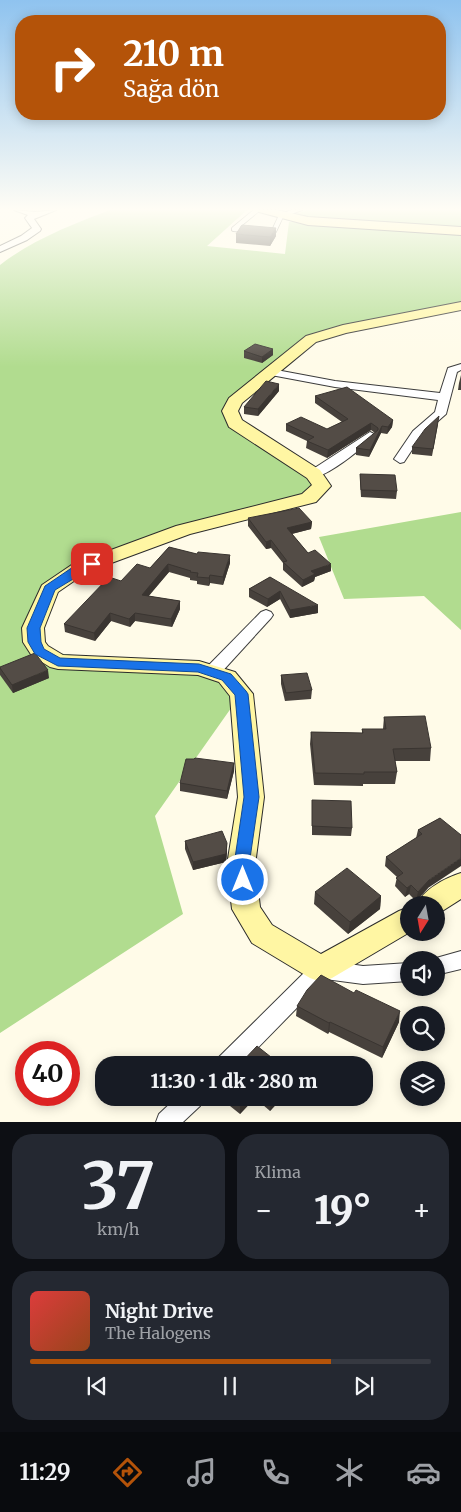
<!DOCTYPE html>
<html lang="tr">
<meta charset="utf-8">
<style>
:root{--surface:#171b24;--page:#242831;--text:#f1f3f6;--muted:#9ea1a6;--line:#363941;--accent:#b45309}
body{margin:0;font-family:Merriweather,serif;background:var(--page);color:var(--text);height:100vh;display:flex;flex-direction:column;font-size:19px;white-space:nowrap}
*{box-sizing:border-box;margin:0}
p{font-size:16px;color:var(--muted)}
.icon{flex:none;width:28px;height:28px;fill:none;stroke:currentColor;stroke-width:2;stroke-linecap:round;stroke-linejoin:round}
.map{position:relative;height:1122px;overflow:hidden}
.sheet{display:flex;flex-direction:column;gap:12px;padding:12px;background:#0d0f14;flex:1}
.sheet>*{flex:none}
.top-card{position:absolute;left:15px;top:15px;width:431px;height:105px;border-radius:20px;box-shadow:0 2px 12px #0003;background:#b45309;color:#fff;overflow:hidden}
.needle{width:32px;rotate:191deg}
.fabs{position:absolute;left:400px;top:896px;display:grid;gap:10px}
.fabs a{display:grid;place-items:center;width:45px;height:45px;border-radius:50%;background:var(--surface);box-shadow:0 2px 12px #0003;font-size:25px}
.speed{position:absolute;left:15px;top:1041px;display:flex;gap:10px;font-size:25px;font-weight:700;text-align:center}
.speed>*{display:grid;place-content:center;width:65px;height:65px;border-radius:50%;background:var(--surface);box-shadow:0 2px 12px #0003;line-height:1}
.speed .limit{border:8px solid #d22;background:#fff;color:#111}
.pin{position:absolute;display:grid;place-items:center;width:42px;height:42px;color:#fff;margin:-21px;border-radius:10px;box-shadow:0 2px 8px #0006}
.me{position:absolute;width:55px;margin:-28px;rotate:0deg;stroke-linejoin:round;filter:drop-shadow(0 0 4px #0008)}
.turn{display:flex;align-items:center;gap:18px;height:105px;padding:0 25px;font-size:22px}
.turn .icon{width:65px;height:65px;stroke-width:2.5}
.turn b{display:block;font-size:35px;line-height:42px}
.big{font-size:38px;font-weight:800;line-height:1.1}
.sheet .tile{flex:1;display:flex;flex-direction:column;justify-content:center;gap:8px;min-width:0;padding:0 18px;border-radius:20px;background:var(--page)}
.sheet .dial{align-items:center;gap:0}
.dial b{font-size:65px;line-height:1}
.song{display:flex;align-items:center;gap:15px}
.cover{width:60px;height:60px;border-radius:8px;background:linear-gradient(135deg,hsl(0 70% 55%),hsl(20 70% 35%))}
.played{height:5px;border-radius:2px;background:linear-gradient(90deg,var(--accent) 75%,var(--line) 75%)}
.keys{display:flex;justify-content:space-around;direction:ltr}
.heat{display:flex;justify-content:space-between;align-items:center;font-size:28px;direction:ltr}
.sheet .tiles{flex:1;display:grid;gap:12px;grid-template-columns:1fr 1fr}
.tile:last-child{grid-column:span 2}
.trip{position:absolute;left:95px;top:1056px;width:278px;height:50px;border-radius:20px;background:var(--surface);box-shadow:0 2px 12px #0003;font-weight:800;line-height:50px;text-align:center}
.tab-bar{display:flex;height:80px;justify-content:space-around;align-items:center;background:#090b0e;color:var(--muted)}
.tab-bar .icon{width:35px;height:35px}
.tab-bar .current{color:var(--accent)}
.tab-bar b{font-size:22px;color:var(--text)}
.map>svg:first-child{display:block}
.forest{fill:#b1dc8f}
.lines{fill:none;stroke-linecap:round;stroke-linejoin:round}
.lane-casing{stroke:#3d3d3d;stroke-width:6}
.street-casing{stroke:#3d3d3d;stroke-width:2}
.secondary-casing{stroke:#2c2c2c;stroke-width:2}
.lane{stroke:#fff;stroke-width:4.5}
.street{fill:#fff;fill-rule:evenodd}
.secondary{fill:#fff6a3;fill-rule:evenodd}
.wall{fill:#47413c}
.shaded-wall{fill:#3a3531}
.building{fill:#534c46;stroke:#3a3531}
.route{fill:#1a73e8;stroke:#114b97}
</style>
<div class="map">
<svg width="461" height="1122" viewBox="0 0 461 1122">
<rect width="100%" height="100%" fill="#fffbe8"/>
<!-- forest -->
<g class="forest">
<path d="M 110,210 L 247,210 L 207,246 L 285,254 L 289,222 L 330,223 L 287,217 L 307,210 L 461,210 L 461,308 L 311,339 L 235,401 L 235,423 L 314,474 L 314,493 L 104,559 L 49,589 L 40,651 L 212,672 L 241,694 L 155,816 L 183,914 L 0,1033 L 0,265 C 32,240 73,224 110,210 Z"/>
<path d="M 461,512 L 461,630 L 424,596 L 344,599 L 319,537 Z"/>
</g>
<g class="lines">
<!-- lane casing -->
<g class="lane-casing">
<g id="lane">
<path d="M 248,230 L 234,229 L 257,210"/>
<path d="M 269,231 L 274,231 L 281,216"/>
</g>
</g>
<!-- street casing -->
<g class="street-casing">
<g id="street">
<path d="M 14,210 L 35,212 L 56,210 L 34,219 L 41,229 L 40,231 L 27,240 L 0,252 L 0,246 L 21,236 L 32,228 L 25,218 L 28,215 Z"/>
<path d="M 291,210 L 302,210 L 281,218 L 277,216 Z"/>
<path d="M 461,364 L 461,370 L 457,372 L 446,414 L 421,436 L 404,462 L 400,463 L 394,459 L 413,431 L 435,412 L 438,400 L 335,387 L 271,375 L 266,372 L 271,369 L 335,381 L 440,393 L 448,368 Z"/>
<path d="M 370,432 L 374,434 L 376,436 L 374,438 C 361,448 325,480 310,477 L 308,474 L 310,471 Z"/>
<path d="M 266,610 L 271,612 L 273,615 L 271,618 L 218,676 L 212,677 L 206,676 L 204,672 L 206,668 L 261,612 Z"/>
<path d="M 461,951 L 461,969 L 436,975 L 436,960 L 429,960 Z"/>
<path d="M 321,960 L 363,966 L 409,963 L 409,981 L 363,984 L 325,979 L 241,1065 L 215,1065 L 218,1058 L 314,963 Z"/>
<path d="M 176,1098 L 203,1098 L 200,1106 L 183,1122 L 156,1122 L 159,1114 Z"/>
</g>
</g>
<!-- secondary casing -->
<g class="secondary-casing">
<g id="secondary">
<path d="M 257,210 L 277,210 L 308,217 L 461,227 L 461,235 L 308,225 L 259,212 Z"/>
<path d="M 461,302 L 461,310 L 346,333 L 316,342 L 242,403 L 238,411 L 242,420 L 320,470 L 331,486 L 316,502 L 190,534 L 87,572 L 58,592 L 44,628 L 45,642 L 48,646 L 63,655 L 199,661 L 235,672 L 253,694 L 264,797 L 255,865 L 260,907 L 272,925 L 321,954 L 399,911 L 409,907 L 409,932 L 410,932 L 332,978 L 321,982 L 310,978 L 252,943 L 232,909 L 227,865 L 238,797 L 230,696 L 219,682 L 198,675 L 58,669 L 50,667 L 32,656 L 23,642 L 22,628 L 42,585 L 73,564 L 176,526 L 302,494 L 312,485 L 307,478 L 229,427 L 222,411 L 229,398 L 306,336 L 343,325 Z"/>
<path d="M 461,873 L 461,899 L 436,915 L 436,905 L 416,905 C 423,890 445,878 461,873 Z"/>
</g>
</g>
<!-- lane -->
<use href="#lane" class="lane"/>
<!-- street -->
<use href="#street" class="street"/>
<!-- secondary -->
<use href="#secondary" class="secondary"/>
</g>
<!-- wall -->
<g class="wall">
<path d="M 236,234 L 276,236 L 270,246 L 236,243 Z"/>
<path d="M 273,349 L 273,355 L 262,363 L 244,358 L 244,351 Z"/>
<path d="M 461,375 L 461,390 L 458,390 L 459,383 Z"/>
<path d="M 279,391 L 258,416 L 244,414 L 244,407 Z"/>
<path d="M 315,396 L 393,420 L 392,427 L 387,434 L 381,433 L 369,457 L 356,455 L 356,448 L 375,433 L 371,430 L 327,458 L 306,448 L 307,441 L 286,431 L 286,424 L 327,429 L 342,422 L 315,403 Z"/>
<path d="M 438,424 L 432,456 L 412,454 L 412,447 Z"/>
<path d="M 360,474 L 397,491 L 396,499 L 361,497 L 360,481 Z"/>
<path d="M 248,518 L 312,522 L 311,529 L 292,534 L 308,553 L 331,571 L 315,577 L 314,581 L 302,587 L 283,570 L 283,563 L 271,548 L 266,549 L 248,526 Z"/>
<path d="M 169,547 L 230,563 L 223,585 L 210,583 L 209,586 L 197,584 L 197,581 L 190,580 L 190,578 L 169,572 L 148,596 L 180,601 L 180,609 L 172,627 L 135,621 L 130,627 L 111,621 L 95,641 L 65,632 L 64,624 L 121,581 L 150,568 Z"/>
<path d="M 270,577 L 318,613 L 290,618 L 280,599 L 267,607 L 249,597 L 249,589 Z"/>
<path d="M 0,667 L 49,678 L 13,693 L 0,675 Z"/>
<path d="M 281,675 L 312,690 L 311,699 L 285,701 L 281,684 Z"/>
<path d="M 384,717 L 431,748 L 430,761 L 395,761 L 397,772 L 395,784 L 363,784 L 363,786 L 314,785 L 310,744 L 311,732 L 362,733 L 362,729 L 383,729 Z"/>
<path d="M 234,763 L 234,771 L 227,799 L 180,791 L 180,783 Z"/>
<path d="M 312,800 L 352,828 L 351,836 L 312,835 Z"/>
<path d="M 440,818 L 428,888 L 416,901 L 409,894 L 405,897 L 395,886 L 397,877 L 385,866 L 386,857 L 416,838 L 418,830 Z"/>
<path d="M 185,841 L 227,852 L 226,862 L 193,870 L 185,849 Z"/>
<path d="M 315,892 L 381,896 L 380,909 L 348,934 L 314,904 Z"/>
<path d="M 297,1006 L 399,1022 L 382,1058 L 329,1032 L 328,1034 L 296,1016 Z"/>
<path d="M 220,1098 L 255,1098 L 240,1114 Z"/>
<path d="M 255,1098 L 282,1098 L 270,1111 Z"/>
</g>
<!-- shaded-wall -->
<g class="shaded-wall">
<path d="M 276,228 L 276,236 L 270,246 L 270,237 Z"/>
<path d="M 273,349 L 273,355 L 262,363 L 262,357 Z"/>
<path d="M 279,384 L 279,391 L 258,416 L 258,409 Z"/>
<path d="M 393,420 L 392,427 L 387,434 L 388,427 Z"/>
<path d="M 371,423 L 371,430 L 327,458 L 328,450 Z"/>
<path d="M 382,426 L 381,433 L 369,457 L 370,450 Z"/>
<path d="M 312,522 L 311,529 L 287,535 L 287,528 Z"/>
<path d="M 271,540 L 271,548 L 266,549 L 266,542 Z"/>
<path d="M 230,555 L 230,563 L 223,585 L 223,577 Z"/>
<path d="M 168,564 L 169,572 L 143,603 L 142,595 Z"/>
<path d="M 331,564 L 331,571 L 315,577 L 314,581 L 302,587 L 303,580 L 311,571 Z"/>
<path d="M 210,575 L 210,583 L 209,586 L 209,578 Z"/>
<path d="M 280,591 L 280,599 L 267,607 L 268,599 Z"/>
<path d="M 180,601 L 180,609 L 172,627 L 171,619 Z"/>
<path d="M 318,605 L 318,613 L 290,618 L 290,610 Z"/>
<path d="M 110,613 L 111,621 L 95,641 L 94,633 Z"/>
<path d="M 135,613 L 135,621 L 130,627 L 129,619 Z"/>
<path d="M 48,670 L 49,678 L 13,693 L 12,685 Z"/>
<path d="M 234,763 L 234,771 L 227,799 L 227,791 Z"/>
<path d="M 227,843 L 227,852 L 226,862 L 193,870 L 193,862 Z"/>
<path d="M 461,858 L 461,866 L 428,888 L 416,901 L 418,892 L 429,880 Z"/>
<path d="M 411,885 L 409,894 L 405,897 L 407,888 Z"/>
<path d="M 381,896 L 380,909 L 348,934 L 350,922 Z"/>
<path d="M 400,1011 L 399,1022 L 382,1058 L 383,1047 Z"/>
<path d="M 330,1022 L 329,1032 L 328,1034 L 329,1023 Z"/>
<path d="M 248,1098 L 255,1098 L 240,1114 L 240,1106 Z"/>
<path d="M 275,1098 L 282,1098 L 270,1111 L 271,1102 Z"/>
</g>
<!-- building -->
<g class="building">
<path d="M 242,225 L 276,228 L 270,237 L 236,234 Z"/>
<path d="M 255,344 L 273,349 L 262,357 L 244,351 Z"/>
<path d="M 266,381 L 279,384 L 258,409 L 244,407 Z"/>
<path d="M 347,387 L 393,420 L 388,427 L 382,426 L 370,450 L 356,448 L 378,430 L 378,428 L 371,423 L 328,450 L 307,441 L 314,437 L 286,424 L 301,417 L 327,429 L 348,419 L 315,396 Z"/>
<path d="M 439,416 L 433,449 L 412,447 L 425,429 Z"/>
<path d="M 360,474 L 395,475 L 397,491 L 361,490 Z"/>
<path d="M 299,508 L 312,522 L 287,528 L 308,553 L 315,550 L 331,564 L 311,571 L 315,574 L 303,580 L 283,562 L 287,561 L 271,540 L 266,542 L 248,518 Z"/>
<path d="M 169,547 L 197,554 L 198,552 L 230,555 L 223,577 L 210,575 L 209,578 L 197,577 L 198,573 L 190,572 L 191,571 L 168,564 L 142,595 L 180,601 L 171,619 L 135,613 L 129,619 L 110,613 L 94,633 L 64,624 L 109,577 L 121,581 L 137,564 L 150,568 Z"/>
<path d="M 270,577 L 318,605 L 290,610 L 280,591 L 268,599 L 249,589 Z"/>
<path d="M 35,653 L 48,670 L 12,685 L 0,668 L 0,667 Z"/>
<path d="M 307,673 L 312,690 L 286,693 L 281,675 Z"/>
<path d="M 425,716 L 431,748 L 393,749 L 397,772 L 364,772 L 364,774 L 315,773 L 311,732 L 363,733 L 362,729 L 386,729 L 384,717 Z"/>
<path d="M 195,758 L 234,763 L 227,791 L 180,783 L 186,759 L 194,759 Z"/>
<path d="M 312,800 L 351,801 L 352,828 L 312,826 Z"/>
<path d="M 440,818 L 461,835 L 461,858 L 429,880 L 418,892 L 411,885 L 407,888 L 396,878 L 403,873 L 386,857 L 422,834 L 418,830 Z"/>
<path d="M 222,831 L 227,843 L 226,854 L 193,862 L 185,841 Z"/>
<path d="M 347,868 L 381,896 L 350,922 L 315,892 Z"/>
<path d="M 321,975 L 354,993 L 356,990 L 400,1011 L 383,1047 L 330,1022 L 329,1023 L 297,1006 L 307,990 Z"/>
<path d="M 257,1046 L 281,1065 L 239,1065 Z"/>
<path d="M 230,1098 L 248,1098 L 240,1106 Z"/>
<path d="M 265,1098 L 275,1098 L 271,1102 Z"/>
</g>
<!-- sky -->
<linearGradient id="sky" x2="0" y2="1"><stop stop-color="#8fc3ef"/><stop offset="0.57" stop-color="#fffdf5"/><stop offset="1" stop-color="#fffdf5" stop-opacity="0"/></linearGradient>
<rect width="461" height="367" fill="url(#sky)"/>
<!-- route -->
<path class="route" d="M 92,560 L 96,561 L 98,564 L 55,590 L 40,628 L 41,642 L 44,649 L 60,658 L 199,664 L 231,674 L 246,691 L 248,694 L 259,797 L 249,865 L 251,880 L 248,884 L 243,886 L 237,884 L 234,865 L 244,797 L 235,695 L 222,680 L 198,672 L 58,666 L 35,654 L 28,642 L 27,628 L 45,586 L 76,565 Z"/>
</svg>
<div class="fabs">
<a><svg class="needle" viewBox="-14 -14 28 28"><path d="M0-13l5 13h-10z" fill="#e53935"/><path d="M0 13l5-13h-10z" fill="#9ea1a6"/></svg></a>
<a><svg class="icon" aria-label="sound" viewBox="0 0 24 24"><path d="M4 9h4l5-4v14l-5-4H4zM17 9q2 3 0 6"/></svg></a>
<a><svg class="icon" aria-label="search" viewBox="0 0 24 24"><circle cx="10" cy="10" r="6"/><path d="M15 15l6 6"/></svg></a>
<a><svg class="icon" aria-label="layers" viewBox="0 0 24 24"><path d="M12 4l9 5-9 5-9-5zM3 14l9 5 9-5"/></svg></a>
</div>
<div class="speed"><div class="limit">40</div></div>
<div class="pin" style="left:92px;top:564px;background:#d93025"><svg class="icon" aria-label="arrive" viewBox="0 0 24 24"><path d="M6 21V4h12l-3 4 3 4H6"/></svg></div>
<svg class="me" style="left:243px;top:880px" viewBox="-20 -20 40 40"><circle r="17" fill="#1a73e8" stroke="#fff" stroke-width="3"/><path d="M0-11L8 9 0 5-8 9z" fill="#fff"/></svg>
<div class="trip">11:30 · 1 dk · 280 m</div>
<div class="top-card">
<div class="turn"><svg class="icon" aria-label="right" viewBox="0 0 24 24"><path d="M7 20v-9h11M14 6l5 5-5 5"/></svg><div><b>210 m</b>Sağa dön</div></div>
</div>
</div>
<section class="sheet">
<div class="tiles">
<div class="tile dial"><b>37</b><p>km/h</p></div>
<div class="tile"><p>Klima</p>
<div class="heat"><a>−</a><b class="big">19°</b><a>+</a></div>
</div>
<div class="tile">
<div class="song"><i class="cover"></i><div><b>Night Drive</b><p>The Halogens</p></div></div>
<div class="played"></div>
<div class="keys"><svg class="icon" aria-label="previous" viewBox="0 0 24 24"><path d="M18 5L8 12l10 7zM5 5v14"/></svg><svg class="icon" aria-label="pause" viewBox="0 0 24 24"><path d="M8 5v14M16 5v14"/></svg><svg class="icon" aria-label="next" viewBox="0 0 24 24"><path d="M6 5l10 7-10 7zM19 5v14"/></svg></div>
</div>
</div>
</section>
<nav class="tab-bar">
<b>11:29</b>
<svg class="icon current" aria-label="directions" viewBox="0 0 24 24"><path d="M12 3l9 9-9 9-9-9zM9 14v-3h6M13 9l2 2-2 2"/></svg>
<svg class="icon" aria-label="music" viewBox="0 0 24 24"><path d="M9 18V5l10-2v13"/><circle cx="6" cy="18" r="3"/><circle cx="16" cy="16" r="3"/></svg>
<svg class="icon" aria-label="phone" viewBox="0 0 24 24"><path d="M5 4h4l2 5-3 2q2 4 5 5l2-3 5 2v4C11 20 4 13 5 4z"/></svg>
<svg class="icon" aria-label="climate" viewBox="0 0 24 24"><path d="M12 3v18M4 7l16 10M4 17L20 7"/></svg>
<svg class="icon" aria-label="car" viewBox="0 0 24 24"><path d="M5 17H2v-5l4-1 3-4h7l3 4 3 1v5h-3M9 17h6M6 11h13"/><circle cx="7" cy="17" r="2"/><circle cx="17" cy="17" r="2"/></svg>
</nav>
